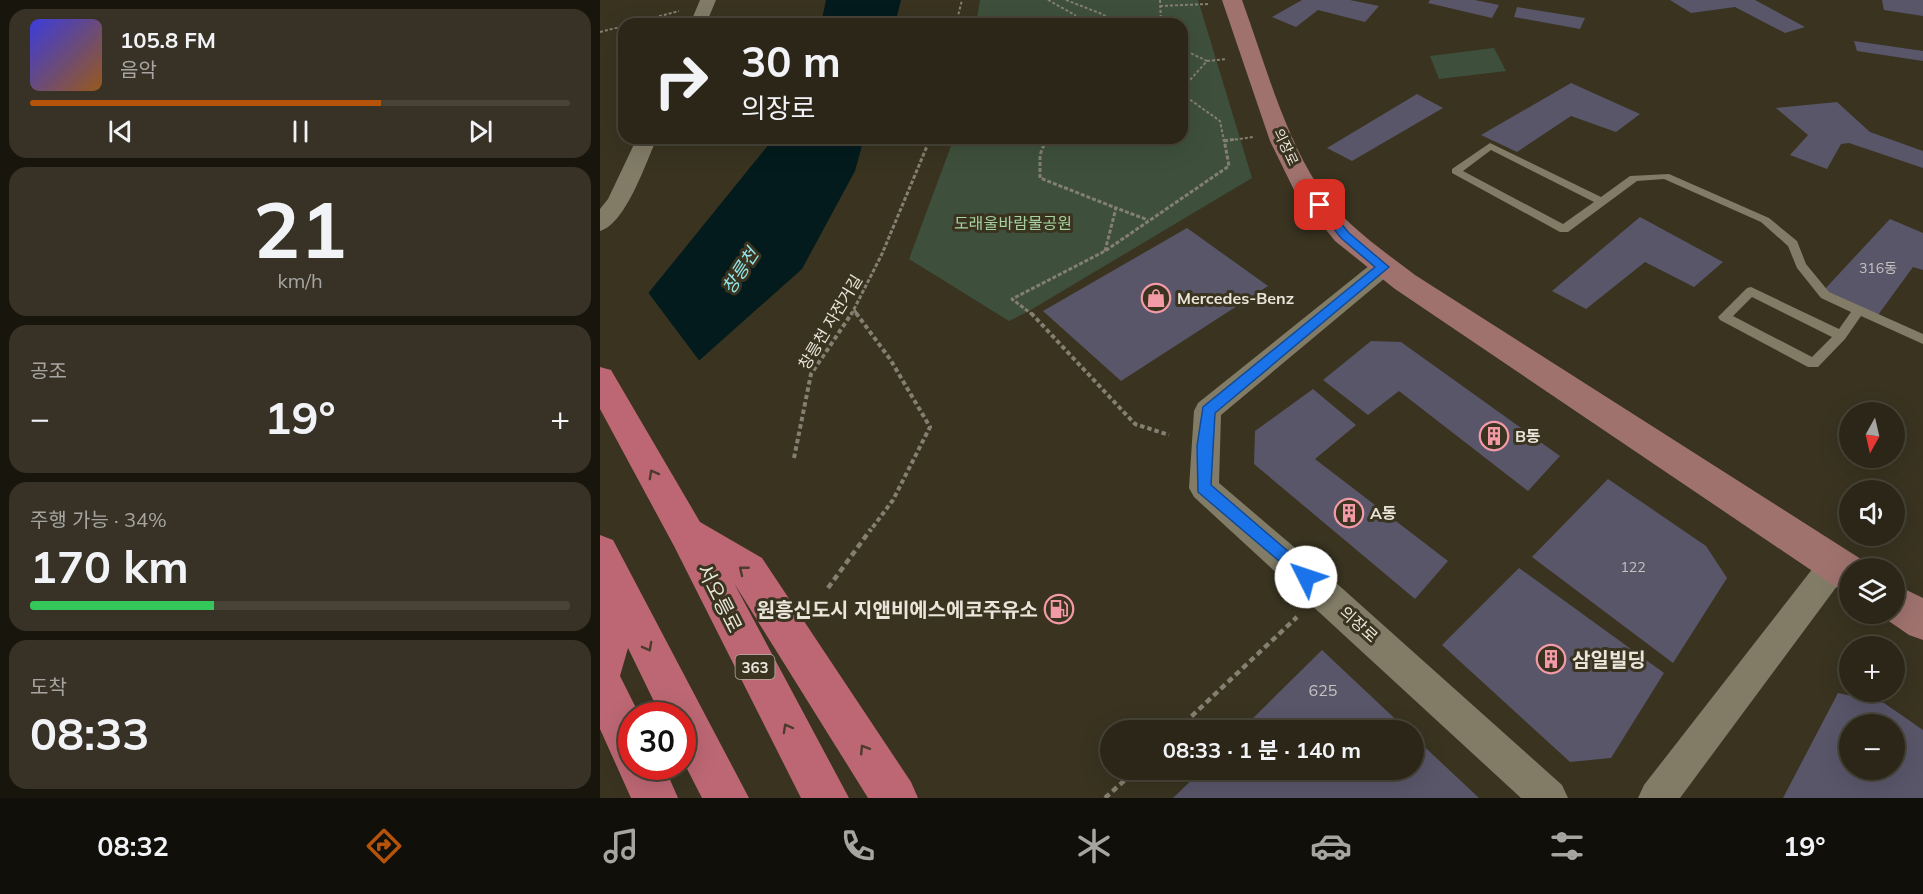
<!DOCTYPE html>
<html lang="ko">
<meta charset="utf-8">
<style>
:root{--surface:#2b2618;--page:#373225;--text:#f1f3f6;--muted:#a6a5a2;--line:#474337;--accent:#b45309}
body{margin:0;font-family:Mulish,"Noto Sans KR",sans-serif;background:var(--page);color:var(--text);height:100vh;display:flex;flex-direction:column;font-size:22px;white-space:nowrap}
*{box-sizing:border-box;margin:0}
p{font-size:20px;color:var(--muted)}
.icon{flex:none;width:33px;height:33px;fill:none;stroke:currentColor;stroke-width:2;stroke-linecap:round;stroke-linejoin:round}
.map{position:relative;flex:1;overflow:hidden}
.sheet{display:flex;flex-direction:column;gap:9px;padding:9px;background:#18150d;width:600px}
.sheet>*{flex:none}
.banner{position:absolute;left:18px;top:18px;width:570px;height:126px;border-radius:18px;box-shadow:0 6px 24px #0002,0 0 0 2px var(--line);background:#2b2618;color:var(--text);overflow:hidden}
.needle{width:39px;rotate:188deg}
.fabs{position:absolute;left:1239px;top:402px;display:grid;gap:12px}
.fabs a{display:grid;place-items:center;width:66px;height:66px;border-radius:50%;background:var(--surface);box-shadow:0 6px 24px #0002,0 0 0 2px var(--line);font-size:30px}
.speed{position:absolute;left:18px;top:702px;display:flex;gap:12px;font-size:30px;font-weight:700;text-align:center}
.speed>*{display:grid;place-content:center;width:78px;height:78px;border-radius:50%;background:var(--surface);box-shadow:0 6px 24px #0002,0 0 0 2px var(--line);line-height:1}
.speed .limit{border:9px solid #d22;background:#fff;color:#111}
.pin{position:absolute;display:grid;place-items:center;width:51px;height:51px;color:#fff;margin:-26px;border-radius:12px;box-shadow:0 3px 9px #0006}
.me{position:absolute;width:66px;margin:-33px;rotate:311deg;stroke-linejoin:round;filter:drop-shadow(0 0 4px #0008)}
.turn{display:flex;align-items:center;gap:21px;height:126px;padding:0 24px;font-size:27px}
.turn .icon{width:78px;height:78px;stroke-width:2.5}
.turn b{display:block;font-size:42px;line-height:51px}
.big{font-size:45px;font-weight:700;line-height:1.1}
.sheet .widget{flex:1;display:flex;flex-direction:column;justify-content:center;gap:9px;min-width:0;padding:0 21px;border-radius:18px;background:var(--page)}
.sheet .dial{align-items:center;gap:0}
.dial b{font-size:78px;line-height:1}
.song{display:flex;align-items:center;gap:18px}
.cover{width:72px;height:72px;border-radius:9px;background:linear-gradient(135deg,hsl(240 70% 55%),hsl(30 70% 35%))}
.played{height:6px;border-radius:3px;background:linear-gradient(90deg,var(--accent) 65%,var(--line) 65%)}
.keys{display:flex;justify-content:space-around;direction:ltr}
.heat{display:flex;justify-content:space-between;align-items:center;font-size:33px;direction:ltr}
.charge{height:9px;border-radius:4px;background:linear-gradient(90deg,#34c759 34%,var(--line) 0)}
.trip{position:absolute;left:500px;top:720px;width:324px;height:60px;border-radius:30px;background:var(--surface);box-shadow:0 6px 24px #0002,0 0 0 2px var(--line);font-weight:700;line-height:60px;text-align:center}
.dock{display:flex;height:96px;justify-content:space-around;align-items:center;background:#110f0a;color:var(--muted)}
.dock .icon{width:42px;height:42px}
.dock .on{color:var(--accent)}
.dock b{font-size:27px;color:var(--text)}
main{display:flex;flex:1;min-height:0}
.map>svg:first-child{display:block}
.green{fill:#3e503c}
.water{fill:#031b1d}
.pier{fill:#393320}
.building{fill:#59566a;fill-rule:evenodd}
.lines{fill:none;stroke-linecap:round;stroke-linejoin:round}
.path-far3{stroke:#847f70;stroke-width:2;stroke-dasharray:3 2;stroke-linecap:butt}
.path-far2{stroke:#847f70;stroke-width:3;stroke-dasharray:4 2;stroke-linecap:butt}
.path-far1{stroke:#847f70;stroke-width:4;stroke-dasharray:4.5 3;stroke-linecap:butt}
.path{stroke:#847f70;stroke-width:4.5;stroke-dasharray:6 4;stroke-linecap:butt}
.lane{fill:#827c67;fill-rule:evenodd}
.street{fill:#827c67;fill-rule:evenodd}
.secondary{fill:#9f726e;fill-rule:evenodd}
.primary{fill:#bd6774;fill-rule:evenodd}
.oneway{stroke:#4d3b2d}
.route{fill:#1a73e8;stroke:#114b97;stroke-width:1.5}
.labels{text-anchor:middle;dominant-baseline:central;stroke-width:6;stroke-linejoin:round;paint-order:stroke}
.far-street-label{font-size:14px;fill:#e9e5da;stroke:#393320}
.number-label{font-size:14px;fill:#c5c1be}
.shield{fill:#393320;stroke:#b4b0a2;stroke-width:1.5}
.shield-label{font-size:15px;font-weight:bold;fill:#e9e5da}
.park-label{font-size:16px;fill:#a5d2a0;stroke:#393320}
.poi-label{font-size:16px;font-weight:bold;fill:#e9e5da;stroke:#393320;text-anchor:start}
.street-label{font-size:16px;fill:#e9e5da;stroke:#393320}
.near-number-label{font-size:16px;fill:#c5c1be}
.water-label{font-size:18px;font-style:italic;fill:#92e7ec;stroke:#393320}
.near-street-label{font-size:20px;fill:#e9e5da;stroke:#393320}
.near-poi-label{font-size:20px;font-weight:bold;fill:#e9e5da;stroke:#393320;text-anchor:end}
</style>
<main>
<section class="sheet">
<div class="widget">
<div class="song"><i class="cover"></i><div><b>105.8 FM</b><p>음악</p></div></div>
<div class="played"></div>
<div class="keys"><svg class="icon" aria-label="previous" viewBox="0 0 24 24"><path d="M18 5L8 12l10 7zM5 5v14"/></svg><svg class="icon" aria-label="pause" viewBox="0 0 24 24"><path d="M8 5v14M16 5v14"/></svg><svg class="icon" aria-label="next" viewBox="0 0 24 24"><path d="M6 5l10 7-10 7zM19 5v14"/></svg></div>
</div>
<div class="widget dial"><b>21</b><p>km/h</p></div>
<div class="widget"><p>공조</p>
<div class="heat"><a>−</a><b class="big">19°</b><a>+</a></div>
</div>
<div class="widget"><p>주행 가능 · 34%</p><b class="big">170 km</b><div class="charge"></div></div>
<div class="widget"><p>도착</p><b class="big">08:33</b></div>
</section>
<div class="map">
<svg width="1323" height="798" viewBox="0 0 1323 798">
<rect width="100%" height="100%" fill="#393320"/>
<!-- green -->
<g class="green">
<path d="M 380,0 L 598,0 L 652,178 L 429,311 L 409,321 L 309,259 L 354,138 L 582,138 L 582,24 L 376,24 Z"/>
<path d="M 894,48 L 906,71 L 839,79 L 830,56 Z"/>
</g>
<!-- water -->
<g class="water">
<path d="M 226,0 L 301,0 L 295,24 L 221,24 Z"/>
<path d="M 174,138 L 264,138 L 255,171 L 202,269 L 0,449 L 0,330 L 46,296 Z"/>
</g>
<!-- pier -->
<path class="pier" d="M 47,291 L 101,363 L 0,452 L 0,326 Z"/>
<!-- building -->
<g class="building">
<path d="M 702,0 L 750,0 L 779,6 L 765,22 L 718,10 L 696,27 L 672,17 Z"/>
<path d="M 830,0 L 875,0 L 899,5 L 892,18 L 828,3 Z"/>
<path d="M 1070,0 L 1155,0 L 1205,27 L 1185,33 L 1135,7 L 1091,13 Z"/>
<path d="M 1282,0 L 1323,0 L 1323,16 L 1284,10 Z"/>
<path d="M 917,7 L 985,18 L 980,29 L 914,17 Z"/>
<path d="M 1254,41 L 1323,51 L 1323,61 L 1257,51 Z"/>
<path d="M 971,83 L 1040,114 L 1016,132 L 971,116 L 917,152 L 881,135 Z"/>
<path d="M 817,94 L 843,108 L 752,161 L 727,148 Z"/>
<path d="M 1237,102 L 1270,132 L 1323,151 L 1323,168 L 1249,143 L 1241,144 L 1227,169 L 1190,155 L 1208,135 L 1176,108 Z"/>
<path d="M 1040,217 L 1123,262 L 1094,287 L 1045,262 L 986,309 L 952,291 Z"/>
<path d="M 1290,219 L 1323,233 L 1323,270 L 1313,267 L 1278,315 L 1224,290 Z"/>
<path d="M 587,228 L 668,286 L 521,381 L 443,311 Z"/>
<path d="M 771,341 L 801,342 L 960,456 L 928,491 L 799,391 L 768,415 L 723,380 Z"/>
<path d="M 713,389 L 756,425 L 715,459 L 848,561 L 815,599 L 654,464 L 655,431 Z"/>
<path d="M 1008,479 L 1106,546 L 1127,578 L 1073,663 L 932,557 Z"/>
<path d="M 919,568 L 1064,673 L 1011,758 L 970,762 L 842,645 Z"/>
<path d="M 722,650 L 807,730 L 641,730 Z"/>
<path d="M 1238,693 L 1284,703 L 1323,730 L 1323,798 L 1183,798 ZM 1250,724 L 1294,724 L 1294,770 L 1250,770 Z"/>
<path d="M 813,736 L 879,798 L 573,798 L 602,770 L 813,770 Z"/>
</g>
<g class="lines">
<!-- path-far3 -->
<g class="path-far3">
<path d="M 448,0 L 475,15 L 476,24"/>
<path d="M 466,0 L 502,14 L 517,24"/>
<path d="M 560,0 L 561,24"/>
<path d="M 560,6 L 608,4"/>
<path d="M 30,24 L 79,11"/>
<path d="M 356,24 L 362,0"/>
<path d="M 0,32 L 24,26"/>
<path d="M 582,49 L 607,61 L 582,89"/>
<path d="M 607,61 L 627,59"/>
<path d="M 582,94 L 620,121 L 624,141"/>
<path d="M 330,141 L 331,138"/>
<path d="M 445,141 L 446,138"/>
<path d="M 625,141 L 653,137"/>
</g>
<!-- path-far2 -->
<g class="path-far2">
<path d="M 446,139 L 440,155 L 440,178 L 516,208"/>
<path d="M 624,141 L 636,139"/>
<path d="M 505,251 L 516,208 L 548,220"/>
<path d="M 254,310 L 258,315"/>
<path d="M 251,315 L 282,254 L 330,139"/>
<path d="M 433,315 L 412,299 L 505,251 L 629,166 L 624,139"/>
</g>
<!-- path-far1 -->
<g class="path-far1">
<path d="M 256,313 L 290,359 L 330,427 L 293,500 L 270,531"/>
<path d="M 431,313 L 535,424 L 569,435"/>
<path d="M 194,458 L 211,374 L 252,313"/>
</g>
<!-- path -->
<g class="path">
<path d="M 228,588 L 271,529"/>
<path d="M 577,730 L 697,617"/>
<path d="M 505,798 L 536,770"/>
</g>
<!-- lane -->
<path class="lane" d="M 890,143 L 1001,197 L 1030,176 L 1069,174 L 1169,218 L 1197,241 L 1206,264 L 1229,292 L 1323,334 L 1323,344 L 1261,316 L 1245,339 L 1218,367 L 1208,367 L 1120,320 L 1118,317 L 1147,288 L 1151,287 L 1239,329 L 1251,312 L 1221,298 L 1197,268 L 1188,246 L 1161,222 L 1064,179 L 1037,181 L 968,232 L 960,232 L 852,173 L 852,169 ZM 891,150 L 994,202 L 963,224 L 863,171 ZM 1152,297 L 1232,337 L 1212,357 L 1133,316 Z"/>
<!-- street -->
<g class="street">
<path d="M 100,0 L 116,0 L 106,24 L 90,24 Z"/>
<path d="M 37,138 L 57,138 C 46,162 26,224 0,231 L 0,209 L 8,199 Z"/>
<path d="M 783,259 L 791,261 L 795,267 L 791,273 L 621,415 L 619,483 L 734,581 L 962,785 L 968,798 L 921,798 L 594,497 L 589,488 L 594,411 L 598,403 L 775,261 Z"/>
<path d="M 1235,550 L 1246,554 L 1251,564 L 1246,574 L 1080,798 L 1038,798 L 1044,785 L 1224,554 Z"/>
</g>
<!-- secondary -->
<g class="secondary">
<path d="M 622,0 L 642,0 C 664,60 683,132 718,186 C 742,223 781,249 815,275 L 1264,561 L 1267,568 L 1250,568 L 1250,592 L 1236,587 L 795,289 L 735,241 L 694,190 L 670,141 Z"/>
<path d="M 1294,584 L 1323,598 L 1323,640 L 1309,635 L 1280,615 L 1294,614 Z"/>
</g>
<!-- primary -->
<g class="primary">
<path d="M 0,367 L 11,370 L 100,522 L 162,558 L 311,782 L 318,798 L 268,798 L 134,583 L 249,798 L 201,798 L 74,546 L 0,409 Z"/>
<path d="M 0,535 L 13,540 L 149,798 L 102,798 L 82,759 L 82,716 L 61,716 L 28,648 L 20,676 L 40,716 L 32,716 L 32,766 L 64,766 L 78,798 L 31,798 L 0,729 Z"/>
</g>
</g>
<!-- one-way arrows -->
<defs><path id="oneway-chevron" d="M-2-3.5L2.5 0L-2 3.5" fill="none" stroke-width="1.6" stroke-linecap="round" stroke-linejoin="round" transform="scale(1.5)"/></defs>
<g class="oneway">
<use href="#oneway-chevron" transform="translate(53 474) rotate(-119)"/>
<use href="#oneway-chevron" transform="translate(143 570) rotate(-141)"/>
<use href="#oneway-chevron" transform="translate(48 647) rotate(62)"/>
<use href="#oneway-chevron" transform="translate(187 728) rotate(-119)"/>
<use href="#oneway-chevron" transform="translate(264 749) rotate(-122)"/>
</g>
<!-- route -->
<path class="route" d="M 720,202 L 724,203 L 749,233 L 789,267 L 615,413 L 611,485 L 712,572 L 714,577 L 712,582 L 706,584 L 598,492 L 597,446 L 603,407 L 775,267 L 741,238 L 715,205 Z"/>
<!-- icons -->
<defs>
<g id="shop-ring" transform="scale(1.5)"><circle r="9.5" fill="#393320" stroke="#f39aa7" stroke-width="1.5"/><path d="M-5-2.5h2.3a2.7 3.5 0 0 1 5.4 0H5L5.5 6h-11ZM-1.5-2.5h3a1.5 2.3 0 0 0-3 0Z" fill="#f39aa7"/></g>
<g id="building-ring" transform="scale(1.5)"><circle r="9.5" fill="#393320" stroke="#f39aa7" stroke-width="1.5"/><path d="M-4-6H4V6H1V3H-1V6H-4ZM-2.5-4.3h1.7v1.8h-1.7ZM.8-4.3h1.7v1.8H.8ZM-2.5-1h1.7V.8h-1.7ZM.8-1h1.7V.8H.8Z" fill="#f39aa7"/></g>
<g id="fuel-ring" transform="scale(1.5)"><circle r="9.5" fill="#393320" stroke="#f39aa7" stroke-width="1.5"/><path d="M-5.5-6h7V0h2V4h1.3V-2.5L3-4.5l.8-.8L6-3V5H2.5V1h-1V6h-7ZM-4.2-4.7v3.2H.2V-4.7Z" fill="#f39aa7"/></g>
</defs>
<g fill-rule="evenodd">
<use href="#shop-ring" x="556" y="298"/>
<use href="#building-ring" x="894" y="436"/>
<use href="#building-ring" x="749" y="513"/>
<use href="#fuel-ring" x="459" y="609"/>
<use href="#building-ring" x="951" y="659"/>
</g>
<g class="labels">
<!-- far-street labels -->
<g class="far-street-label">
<text transform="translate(686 147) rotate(65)">의장로</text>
</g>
<!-- number labels -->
<g class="number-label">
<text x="1278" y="268">316동</text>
<text x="1033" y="567">122</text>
</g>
<!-- shield labels -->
<rect class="shield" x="135.5" y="655" width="39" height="24" rx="4.5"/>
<g class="shield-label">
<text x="155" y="667">363</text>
</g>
<!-- park labels -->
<g class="park-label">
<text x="413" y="223">도래울바람물공원</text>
</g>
<!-- poi labels -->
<g class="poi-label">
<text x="577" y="298">Mercedes-Benz</text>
<text x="915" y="436">B동</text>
<text x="770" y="513">A동</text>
</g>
<!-- street labels -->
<g class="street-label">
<text transform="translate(230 322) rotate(-59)">창릉천 자전거길</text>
<text transform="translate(759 624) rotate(42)">의장로</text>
</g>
<!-- near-number labels -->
<g class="near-number-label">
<text x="723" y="690">625</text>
</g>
<!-- water labels -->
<g class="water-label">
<text transform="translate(140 271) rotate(-57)">창릉천</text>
</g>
<!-- near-street labels -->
<g class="near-street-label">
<text transform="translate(120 598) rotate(63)">서오릉로</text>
</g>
<!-- near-poi labels -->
<g class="near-poi-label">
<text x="438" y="609">원흥신도시 지앤비에스에코주유소</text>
<text x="972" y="659" text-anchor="start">삼일빌딩</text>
</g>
</g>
</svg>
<div class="fabs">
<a><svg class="needle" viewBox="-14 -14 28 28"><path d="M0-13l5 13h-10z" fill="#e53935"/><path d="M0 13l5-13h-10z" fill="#a6a5a2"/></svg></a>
<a><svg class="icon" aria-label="sound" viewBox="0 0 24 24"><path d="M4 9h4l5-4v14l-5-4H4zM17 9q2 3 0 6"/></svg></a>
<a><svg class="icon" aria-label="layers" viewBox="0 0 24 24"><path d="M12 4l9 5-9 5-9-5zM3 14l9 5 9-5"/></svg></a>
<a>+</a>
<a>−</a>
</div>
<div class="speed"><div class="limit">30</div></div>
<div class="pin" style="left:720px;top:205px;background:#d93025"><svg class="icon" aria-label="arrive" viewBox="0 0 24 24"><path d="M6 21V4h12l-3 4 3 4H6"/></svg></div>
<svg class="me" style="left:706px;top:577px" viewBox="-20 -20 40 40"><circle r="19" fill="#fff"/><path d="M0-13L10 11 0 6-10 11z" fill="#1a73e8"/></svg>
<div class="trip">08:33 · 1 분 · 140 m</div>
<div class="banner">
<div class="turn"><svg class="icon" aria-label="right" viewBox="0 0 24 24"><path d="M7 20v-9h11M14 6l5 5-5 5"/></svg><div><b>30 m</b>의장로</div></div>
</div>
</div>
</main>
<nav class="dock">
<b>08:32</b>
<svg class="icon on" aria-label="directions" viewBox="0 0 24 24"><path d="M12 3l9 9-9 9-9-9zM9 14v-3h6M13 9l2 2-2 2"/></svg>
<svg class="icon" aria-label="music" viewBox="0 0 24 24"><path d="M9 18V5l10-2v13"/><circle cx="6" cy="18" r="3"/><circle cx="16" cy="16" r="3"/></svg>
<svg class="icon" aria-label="phone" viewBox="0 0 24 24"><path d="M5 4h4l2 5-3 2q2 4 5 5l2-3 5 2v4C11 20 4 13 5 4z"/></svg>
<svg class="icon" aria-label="climate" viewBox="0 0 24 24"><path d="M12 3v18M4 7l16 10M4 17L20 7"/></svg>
<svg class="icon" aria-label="car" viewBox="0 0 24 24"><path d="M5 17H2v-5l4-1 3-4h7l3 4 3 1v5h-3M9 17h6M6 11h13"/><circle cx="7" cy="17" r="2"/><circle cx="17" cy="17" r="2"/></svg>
<svg class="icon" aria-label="filters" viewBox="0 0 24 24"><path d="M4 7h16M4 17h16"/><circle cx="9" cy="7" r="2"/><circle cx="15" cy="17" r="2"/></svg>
<b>19°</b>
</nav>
